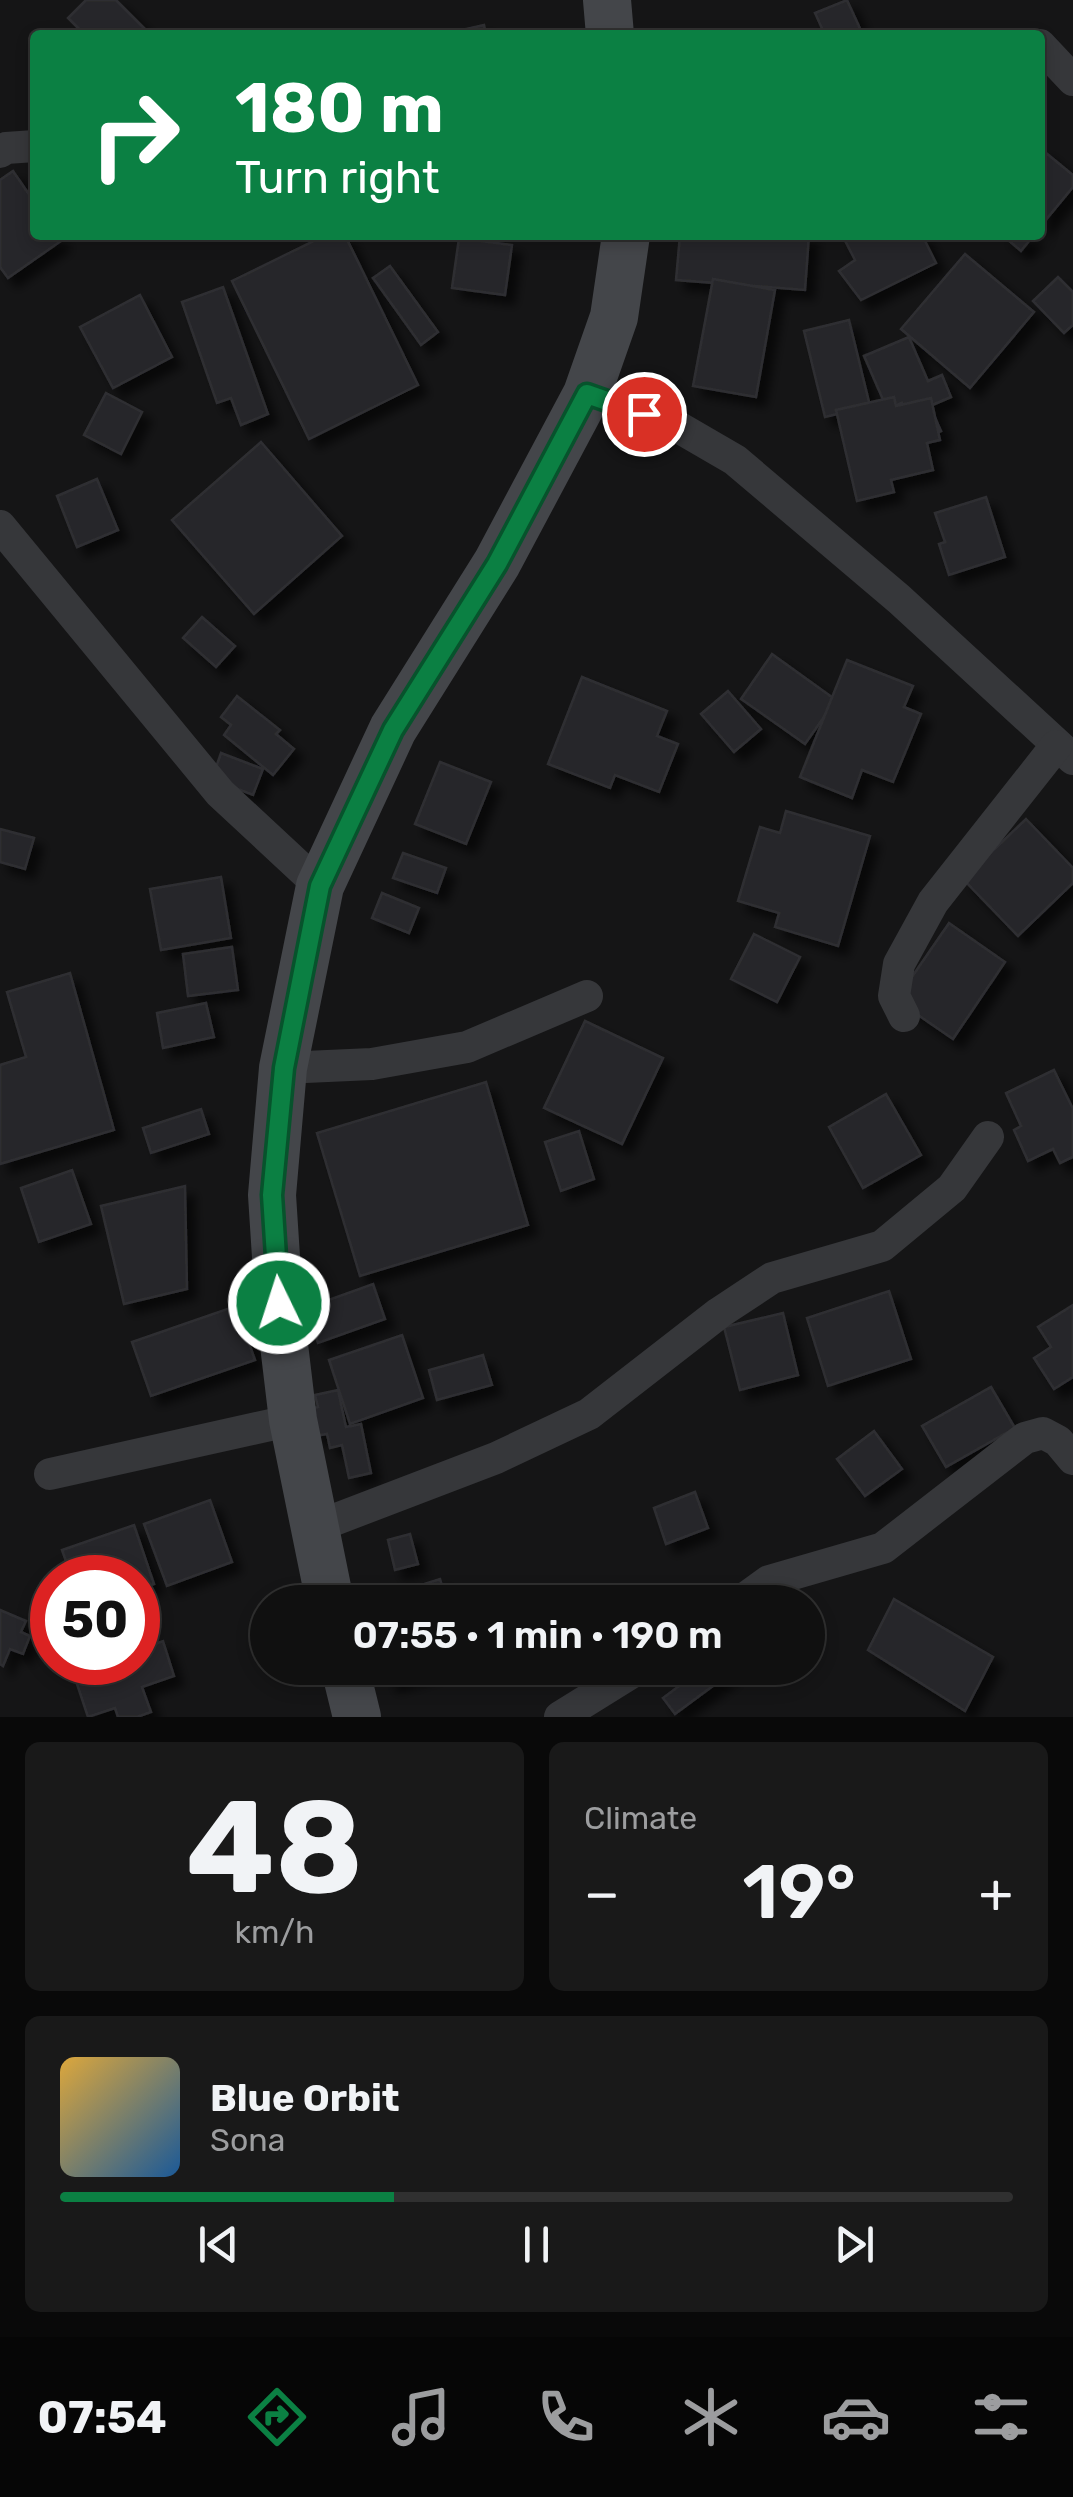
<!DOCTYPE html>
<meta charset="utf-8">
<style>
:root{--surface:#101010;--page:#191919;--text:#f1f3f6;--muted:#9c9d9f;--line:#303030;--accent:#0b8043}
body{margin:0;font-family:Rubik,sans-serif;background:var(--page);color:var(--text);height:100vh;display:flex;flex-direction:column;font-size:38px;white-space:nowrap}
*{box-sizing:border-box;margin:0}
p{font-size:32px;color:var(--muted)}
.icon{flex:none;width:55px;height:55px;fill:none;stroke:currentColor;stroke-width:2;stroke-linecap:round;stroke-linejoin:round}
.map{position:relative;height:1717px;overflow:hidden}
.sheet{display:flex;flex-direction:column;gap:25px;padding:25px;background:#090909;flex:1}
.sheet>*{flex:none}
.hud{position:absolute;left:30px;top:30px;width:1015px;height:210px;border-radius:10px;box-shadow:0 5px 15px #0003,0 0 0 2px var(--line);background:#0b8043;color:#fff;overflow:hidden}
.speed{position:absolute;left:30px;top:1555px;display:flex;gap:20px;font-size:50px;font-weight:700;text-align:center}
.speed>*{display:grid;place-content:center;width:130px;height:130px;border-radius:50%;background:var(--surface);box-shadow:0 5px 15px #0003,0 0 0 2px var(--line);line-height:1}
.speed .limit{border:15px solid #d22;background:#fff;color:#111}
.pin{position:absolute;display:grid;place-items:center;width:85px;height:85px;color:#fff;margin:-42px;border:5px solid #fff;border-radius:50%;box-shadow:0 2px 10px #0007}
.me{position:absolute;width:110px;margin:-55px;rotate:356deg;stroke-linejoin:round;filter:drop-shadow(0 0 8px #0008)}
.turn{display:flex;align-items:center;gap:35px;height:210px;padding:0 40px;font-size:45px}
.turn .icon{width:130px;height:130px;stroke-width:2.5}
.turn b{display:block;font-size:70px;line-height:85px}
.big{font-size:75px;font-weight:600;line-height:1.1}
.sheet .tile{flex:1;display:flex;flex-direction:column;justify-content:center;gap:15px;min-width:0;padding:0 35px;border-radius:15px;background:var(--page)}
.sheet .dial{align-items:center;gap:0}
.dial b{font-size:130px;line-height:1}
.song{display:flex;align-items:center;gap:30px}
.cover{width:120px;height:120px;border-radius:15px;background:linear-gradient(135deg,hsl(40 70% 55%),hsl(210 70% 35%))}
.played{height:10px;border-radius:5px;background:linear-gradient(90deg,var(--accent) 35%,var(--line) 35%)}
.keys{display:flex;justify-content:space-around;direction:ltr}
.heat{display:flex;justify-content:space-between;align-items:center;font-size:55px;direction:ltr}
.sheet .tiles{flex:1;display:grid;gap:25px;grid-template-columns:1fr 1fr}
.tile:last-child{grid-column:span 2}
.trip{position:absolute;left:250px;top:1585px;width:575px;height:100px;border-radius:50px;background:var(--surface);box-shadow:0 5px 15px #0003,0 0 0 2px var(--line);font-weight:600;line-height:100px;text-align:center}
.tabs{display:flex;height:160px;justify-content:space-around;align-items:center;background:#060606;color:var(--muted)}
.tabs .icon{width:70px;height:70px}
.tabs .on{color:var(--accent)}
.tabs b{font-size:45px;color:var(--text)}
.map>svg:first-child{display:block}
.building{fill:#28282a;stroke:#2f2f32;stroke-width:2.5;filter:url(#shadow)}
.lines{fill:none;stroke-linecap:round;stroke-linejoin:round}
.minor{stroke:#36373a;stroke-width:32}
.secondary{stroke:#44464a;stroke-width:48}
.route-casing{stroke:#07532c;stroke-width:25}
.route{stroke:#0b8043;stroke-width:18}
</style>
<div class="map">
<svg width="1073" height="1717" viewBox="0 0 1073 1717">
<defs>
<filter id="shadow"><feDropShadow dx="9" dy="9" stdDeviation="5" flood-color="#0009"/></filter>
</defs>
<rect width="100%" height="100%" fill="#151516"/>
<!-- building -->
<g class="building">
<path d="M 86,0 L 116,0 L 151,35 L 85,35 L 68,18 Z"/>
<path d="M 847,0 L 863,35 L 825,35 L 815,13 Z"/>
<path d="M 484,25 L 486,35 L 440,35 Z"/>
<path d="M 1040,148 L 1073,175 L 1073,187 L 1040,227 Z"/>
<path d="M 13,171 L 35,203 L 35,235 L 57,235 L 61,241 L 8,278 L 0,267 L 0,180 Z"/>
<path d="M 326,235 L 345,235 L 418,385 L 309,439 L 232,281 Z"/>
<path d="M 680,235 L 809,235 L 805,290 L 676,280 Z"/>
<path d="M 842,235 L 922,235 L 936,263 L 861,300 L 839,271 L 855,260 Z"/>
<path d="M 1002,235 L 1034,235 L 1021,251 Z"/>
<path d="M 459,238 L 512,245 L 505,295 L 452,288 Z"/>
<path d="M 965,254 L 1034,312 L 970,388 L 901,329 Z"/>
<path d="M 390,266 L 438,332 L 421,345 L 373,278 Z"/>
<path d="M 1058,277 L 1073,292 L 1073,325 L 1064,333 L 1033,301 Z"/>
<path d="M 713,279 L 775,290 L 756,397 L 693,386 Z"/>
<path d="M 223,287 L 268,414 L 241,425 L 231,398 L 217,403 L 182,302 Z"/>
<path d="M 140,295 L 172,357 L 113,388 L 80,327 Z"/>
<path d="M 849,320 L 870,406 L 825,417 L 804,331 Z"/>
<path d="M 909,337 L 928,381 L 942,375 L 951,397 L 930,406 L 941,431 L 917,441 L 902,403 L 887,409 L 864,356 Z"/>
<path d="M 106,393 L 142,412 L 121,454 L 84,435 Z"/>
<path d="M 894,397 L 896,406 L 931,398 L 940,440 L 927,443 L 933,470 L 891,480 L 894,492 L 857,501 L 836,410 Z"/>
<path d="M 261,442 L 342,536 L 254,614 L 172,520 Z"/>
<path d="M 97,479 L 118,530 L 77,547 L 57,496 Z"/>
<path d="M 986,497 L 1005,557 L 949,575 L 939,544 L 945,542 L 935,513 Z"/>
<path d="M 202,617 L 235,646 L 216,667 L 183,638 Z"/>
<path d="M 772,654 L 836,700 L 805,744 L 741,699 Z"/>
<path d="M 847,660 L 913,686 L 904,707 L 921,714 L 893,782 L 862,770 L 852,798 L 800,777 Z"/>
<path d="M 582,677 L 667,711 L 657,736 L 678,744 L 659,792 L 615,775 L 610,788 L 548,764 Z"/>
<path d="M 728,691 L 761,729 L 734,752 L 701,714 Z"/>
<path d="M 237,696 L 280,730 L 276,734 L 294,749 L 273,775 L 224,735 L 231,725 L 221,717 Z"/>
<path d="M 221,753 L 263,769 L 253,795 L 212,779 Z"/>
<path d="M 440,762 L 491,782 L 466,844 L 415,824 Z"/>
<path d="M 786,811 L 870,836 L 838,946 L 775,927 L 779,913 L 738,901 L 760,827 L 780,833 Z"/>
<path d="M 1026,819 L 1073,868 L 1073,883 L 1018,936 L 963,879 Z"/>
<path d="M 0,829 L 34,838 L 25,869 L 0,862 Z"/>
<path d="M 403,853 L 446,868 L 437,893 L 393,878 Z"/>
<path d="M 221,877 L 231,938 L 161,950 L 150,889 Z"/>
<path d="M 382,893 L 419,908 L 409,933 L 372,918 Z"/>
<path d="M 949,923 L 1005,962 L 953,1039 L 896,1000 Z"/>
<path d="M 754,934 L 800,957 L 777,1002 L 731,979 Z"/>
<path d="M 232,947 L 238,990 L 188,996 L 183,954 Z"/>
<path d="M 70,973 L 114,1130 L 0,1164 L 0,1065 L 26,1057 L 7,992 Z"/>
<path d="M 206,1003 L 214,1037 L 163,1048 L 157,1013 Z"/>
<path d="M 585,1021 L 663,1058 L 622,1144 L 544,1108 Z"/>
<path d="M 1054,1070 L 1073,1109 L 1073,1157 L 1060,1163 L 1053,1149 L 1028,1161 L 1014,1130 L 1021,1126 L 1006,1093 Z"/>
<path d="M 486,1082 L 528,1225 L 360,1276 L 317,1133 Z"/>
<path d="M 886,1094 L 921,1155 L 863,1188 L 829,1127 Z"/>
<path d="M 201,1109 L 209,1134 L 151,1153 L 143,1128 Z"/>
<path d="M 579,1131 L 594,1179 L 561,1191 L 545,1142 Z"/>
<path d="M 72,1170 L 91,1224 L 39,1242 L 21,1188 Z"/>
<path d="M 185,1186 L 187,1289 L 124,1304 L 101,1206 Z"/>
<path d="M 373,1284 L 385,1319 L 318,1343 L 306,1308 Z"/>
<path d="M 889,1291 L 911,1359 L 828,1386 L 807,1318 Z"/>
<path d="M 1073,1305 L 1073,1377 L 1054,1389 L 1034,1358 L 1051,1347 L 1038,1327 Z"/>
<path d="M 236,1306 L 255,1360 L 151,1396 L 132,1342 Z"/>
<path d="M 783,1313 L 798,1375 L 740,1390 L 724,1327 Z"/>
<path d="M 402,1335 L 423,1398 L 350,1424 L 329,1360 Z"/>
<path d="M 483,1355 L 492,1385 L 437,1400 L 429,1370 Z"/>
<path d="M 991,1387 L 1015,1428 L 946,1467 L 922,1426 Z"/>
<path d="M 338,1390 L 346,1427 L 361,1424 L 371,1473 L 349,1478 L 342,1445 L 330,1448 L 327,1434 L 315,1436 L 309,1409 L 318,1407 L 315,1395 Z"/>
<path d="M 874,1431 L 902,1469 L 865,1496 L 837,1459 Z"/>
<path d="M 695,1492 L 708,1528 L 666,1544 L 654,1508 Z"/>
<path d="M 210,1500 L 232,1562 L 167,1586 L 144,1524 Z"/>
<path d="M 134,1525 L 154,1584 L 138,1590 L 138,1578 L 72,1578 L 62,1550 Z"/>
<path d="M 410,1534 L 418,1564 L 395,1570 L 388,1540 Z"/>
<path d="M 440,1579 L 447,1602 L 406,1602 L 402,1591 Z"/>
<path d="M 894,1599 L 993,1657 L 965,1711 L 868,1650 Z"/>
<path d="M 0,1610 L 26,1621 L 21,1632 L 30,1636 L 23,1654 L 10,1649 L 3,1666 L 0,1664 Z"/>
<path d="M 163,1641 L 174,1676 L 142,1687 L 151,1712 L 137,1717 L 118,1717 L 115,1708 L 88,1717 L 73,1672 L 102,1662 L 138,1662 L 138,1650 Z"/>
<path d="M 385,1668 L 438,1668 L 389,1683 Z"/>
<path d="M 703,1668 L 726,1668 L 729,1674 L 675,1714 L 663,1698 Z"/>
</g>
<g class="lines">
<!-- minor -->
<g class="minor">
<path d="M 1040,45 L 1073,80"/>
<path d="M 0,152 L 6,148 L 35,146"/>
<path d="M 587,394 L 673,424 L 735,460 L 899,599 L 1073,759"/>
<path d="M 0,526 L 220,793 L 320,886"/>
<path d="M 904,1016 L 894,996 L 899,964 L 933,902 L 1056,746"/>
<path d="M 283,1068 L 372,1064 L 467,1047 L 587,996"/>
<path d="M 50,1474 L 293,1420"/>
<path d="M 313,1528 L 496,1458 L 589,1414 L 719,1313 L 772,1278 L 882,1246 L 952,1188 L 988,1137"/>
<path d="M 740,1602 L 769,1581 L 883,1548 L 1025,1438 L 1043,1433 L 1058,1441 L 1073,1459"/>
<path d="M 560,1717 L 639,1668"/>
</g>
<!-- secondary -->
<g class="secondary">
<path d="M 607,0 L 610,35"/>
<path d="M 330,1602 L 293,1420 L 279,1303 L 272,1195 L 283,1068 L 320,886 L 393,729 L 497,563 L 587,394 L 614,317 L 626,235"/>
<path d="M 345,1668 L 357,1717"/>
</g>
</g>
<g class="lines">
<!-- route casing -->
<g class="route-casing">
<path id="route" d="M 279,1303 L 272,1195 L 284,1068 L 320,886 L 393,730 L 497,564 L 587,394 L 644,414"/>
</g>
<!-- route -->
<use href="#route" class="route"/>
</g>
</svg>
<div class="speed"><div class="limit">50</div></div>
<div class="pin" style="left:644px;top:414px;background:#d93025"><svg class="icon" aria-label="arrive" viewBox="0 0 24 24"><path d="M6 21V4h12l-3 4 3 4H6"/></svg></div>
<svg class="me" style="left:279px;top:1303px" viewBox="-20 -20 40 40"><circle r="17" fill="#0b8043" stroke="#fff" stroke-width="3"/><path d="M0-11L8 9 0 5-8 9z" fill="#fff"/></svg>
<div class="trip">07:55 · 1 min · 190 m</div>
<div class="hud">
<div class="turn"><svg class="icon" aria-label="right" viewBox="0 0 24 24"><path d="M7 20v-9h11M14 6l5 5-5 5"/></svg><div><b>180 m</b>Turn right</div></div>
</div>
</div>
<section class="sheet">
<div class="tiles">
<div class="tile dial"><b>48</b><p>km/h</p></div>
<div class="tile"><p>Climate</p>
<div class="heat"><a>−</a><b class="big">19°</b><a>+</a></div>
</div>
<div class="tile">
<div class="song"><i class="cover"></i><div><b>Blue Orbit</b><p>Sona</p></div></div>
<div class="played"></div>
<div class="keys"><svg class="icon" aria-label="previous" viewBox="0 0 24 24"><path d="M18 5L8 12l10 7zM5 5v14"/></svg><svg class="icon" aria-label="pause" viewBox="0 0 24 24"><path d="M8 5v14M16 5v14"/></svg><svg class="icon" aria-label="next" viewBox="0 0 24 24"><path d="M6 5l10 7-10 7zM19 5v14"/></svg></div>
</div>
</div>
</section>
<nav class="tabs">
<b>07:54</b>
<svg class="icon on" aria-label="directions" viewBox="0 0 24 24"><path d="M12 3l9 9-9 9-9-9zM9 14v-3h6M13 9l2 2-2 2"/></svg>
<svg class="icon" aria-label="music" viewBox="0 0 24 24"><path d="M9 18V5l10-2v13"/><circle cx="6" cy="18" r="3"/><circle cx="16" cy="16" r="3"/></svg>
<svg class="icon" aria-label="phone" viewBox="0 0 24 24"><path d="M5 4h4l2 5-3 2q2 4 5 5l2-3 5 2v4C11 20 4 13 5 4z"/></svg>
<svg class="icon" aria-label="climate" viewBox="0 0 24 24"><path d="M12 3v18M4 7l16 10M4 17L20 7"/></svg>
<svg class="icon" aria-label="car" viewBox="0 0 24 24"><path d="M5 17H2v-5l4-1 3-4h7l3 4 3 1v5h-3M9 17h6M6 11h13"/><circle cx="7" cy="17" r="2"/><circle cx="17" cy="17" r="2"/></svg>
<svg class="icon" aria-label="filters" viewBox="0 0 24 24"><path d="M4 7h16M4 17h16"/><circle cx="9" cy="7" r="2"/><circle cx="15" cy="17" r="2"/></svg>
</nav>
